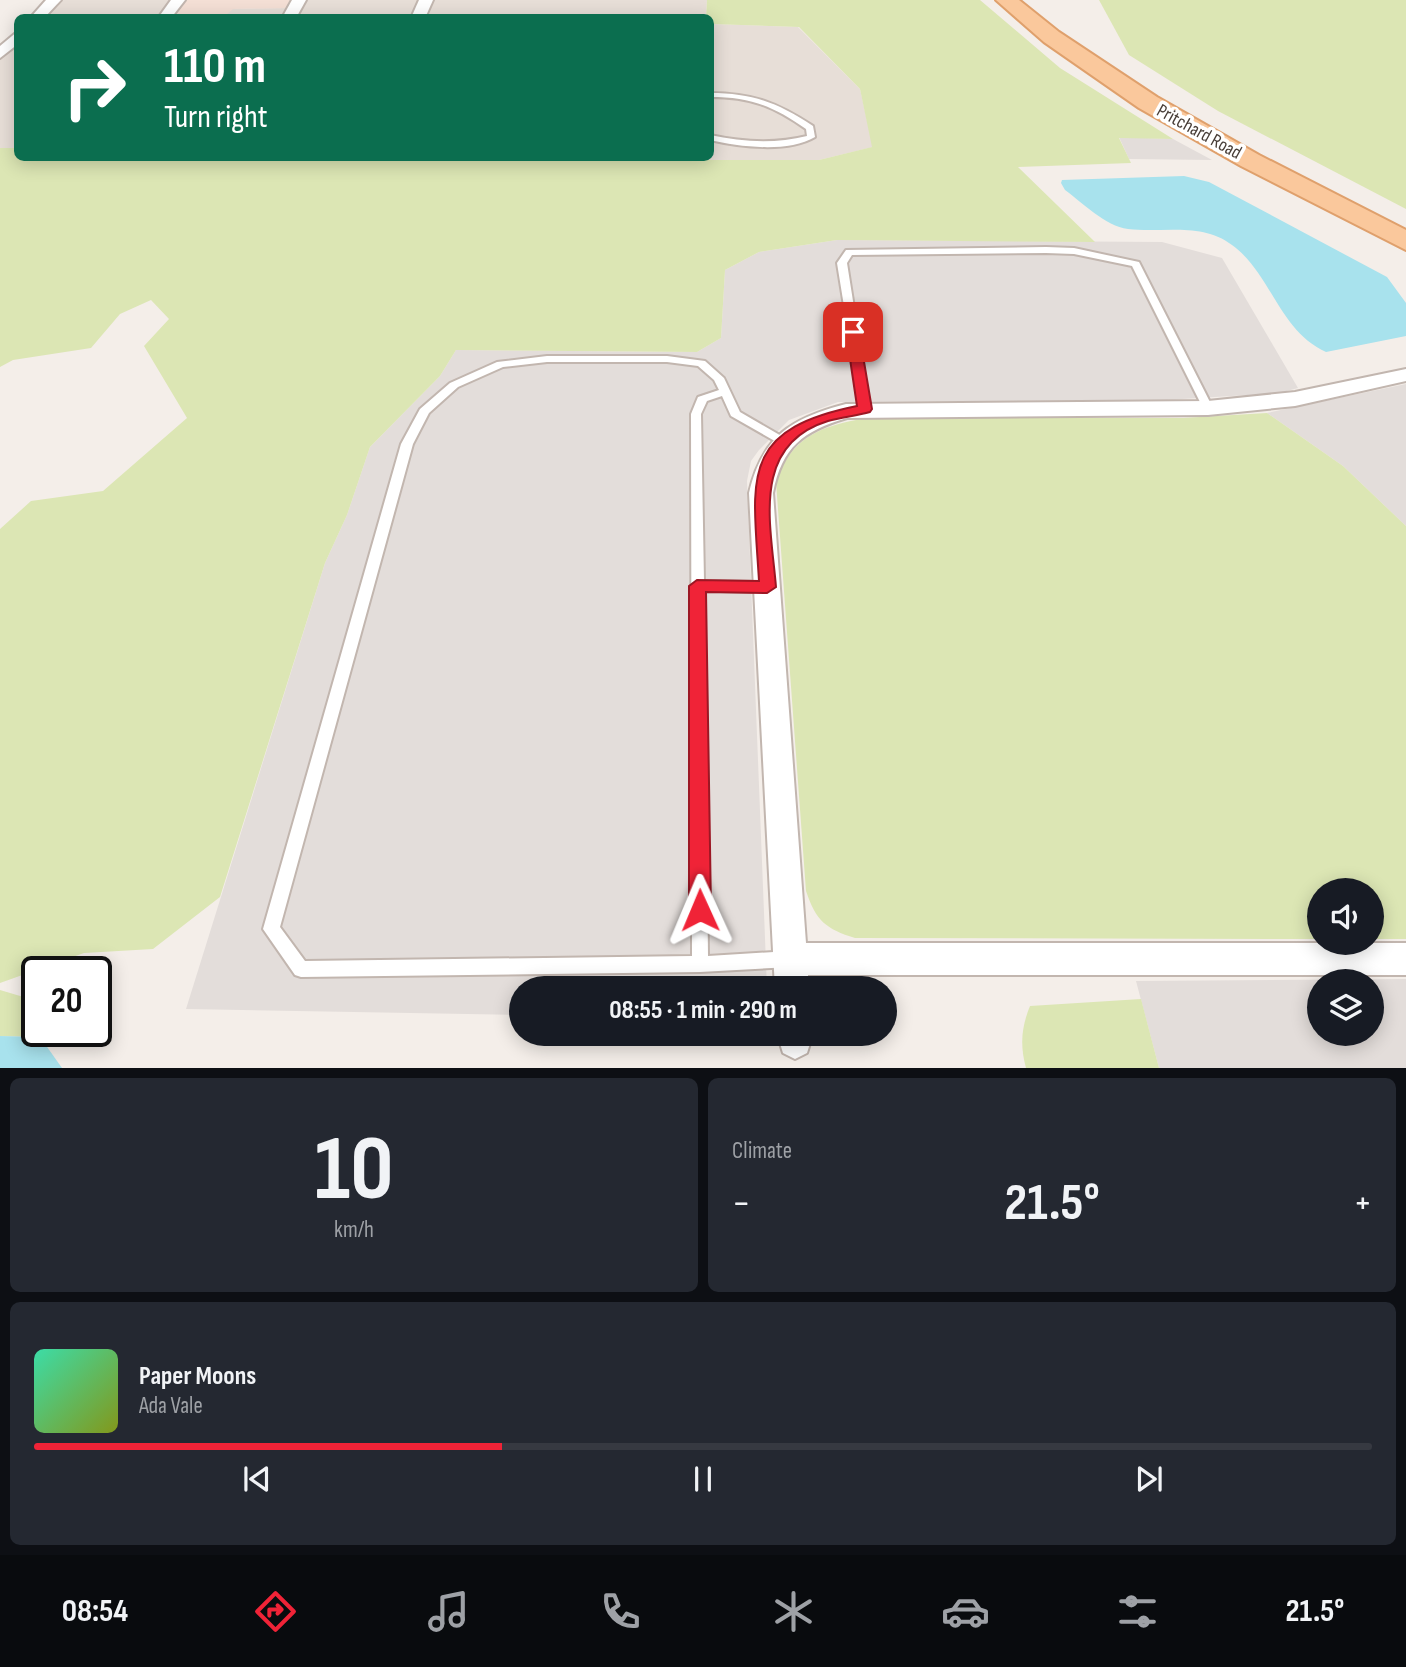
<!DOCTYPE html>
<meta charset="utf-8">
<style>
:root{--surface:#171b24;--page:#242831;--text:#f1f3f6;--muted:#9ea1a6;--line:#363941;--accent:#f02337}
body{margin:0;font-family:"Sofia Sans Condensed",sans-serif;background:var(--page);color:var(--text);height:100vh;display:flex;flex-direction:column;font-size:26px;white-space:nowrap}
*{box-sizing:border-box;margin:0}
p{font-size:23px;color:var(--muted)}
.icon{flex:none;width:38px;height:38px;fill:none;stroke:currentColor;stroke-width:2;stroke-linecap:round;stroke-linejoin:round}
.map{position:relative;height:1068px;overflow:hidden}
.side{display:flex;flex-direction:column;gap:10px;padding:10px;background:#0d0f14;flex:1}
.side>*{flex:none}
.hud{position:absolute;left:14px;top:14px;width:700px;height:147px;border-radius:10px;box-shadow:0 4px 18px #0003;background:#0b6e4f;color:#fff;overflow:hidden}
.buttons{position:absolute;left:1307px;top:878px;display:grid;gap:14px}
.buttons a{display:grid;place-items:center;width:77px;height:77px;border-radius:50%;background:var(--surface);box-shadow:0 4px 18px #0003;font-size:35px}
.speed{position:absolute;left:21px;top:956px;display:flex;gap:14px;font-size:35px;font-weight:700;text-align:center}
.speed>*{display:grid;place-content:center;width:91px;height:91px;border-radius:50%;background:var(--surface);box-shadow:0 4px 18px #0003;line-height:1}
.speed .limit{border:4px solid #111;border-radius:10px;background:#fff;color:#111}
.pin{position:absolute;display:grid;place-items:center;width:60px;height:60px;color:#fff;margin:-30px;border-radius:14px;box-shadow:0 4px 10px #0006}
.me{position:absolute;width:77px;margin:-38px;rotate:359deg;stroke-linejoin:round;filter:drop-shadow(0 0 5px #0008)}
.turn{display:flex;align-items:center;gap:24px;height:147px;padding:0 35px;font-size:32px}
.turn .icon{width:91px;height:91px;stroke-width:2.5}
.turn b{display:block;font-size:49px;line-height:60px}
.big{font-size:52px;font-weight:700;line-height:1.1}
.side .tile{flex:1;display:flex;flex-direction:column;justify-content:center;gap:10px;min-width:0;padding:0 24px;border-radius:10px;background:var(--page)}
.side .dial{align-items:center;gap:0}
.dial b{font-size:91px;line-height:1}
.song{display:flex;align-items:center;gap:21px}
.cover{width:84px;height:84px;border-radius:10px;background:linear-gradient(135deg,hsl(160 70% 55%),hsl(70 70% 35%))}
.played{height:7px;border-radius:4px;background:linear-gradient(90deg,var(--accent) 35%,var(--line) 35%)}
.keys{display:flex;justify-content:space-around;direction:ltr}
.heat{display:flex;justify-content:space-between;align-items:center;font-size:38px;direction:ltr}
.side .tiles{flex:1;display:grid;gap:10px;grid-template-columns:1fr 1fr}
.tile:last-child{grid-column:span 2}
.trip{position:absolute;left:509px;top:976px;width:388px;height:70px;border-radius:35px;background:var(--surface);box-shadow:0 4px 18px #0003;font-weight:700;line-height:70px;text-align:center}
.tabs{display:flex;height:112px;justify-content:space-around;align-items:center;background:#090b0e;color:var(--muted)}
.tabs .icon{width:49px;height:49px}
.tabs .active{color:var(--accent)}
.tabs b{font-size:32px;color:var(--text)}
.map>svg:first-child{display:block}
.residential{fill:#e7ded7}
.commercial{fill:#f4dfd5}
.industrial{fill:#e3ddda;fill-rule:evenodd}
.green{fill:#dce6b4}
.water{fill:#a8e2ed}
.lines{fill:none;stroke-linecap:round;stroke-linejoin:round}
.service-casing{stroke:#c2b6af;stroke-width:4}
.minor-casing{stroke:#c2b6af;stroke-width:4}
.primary-casing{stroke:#dfa06c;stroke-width:4}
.service{fill:#fff;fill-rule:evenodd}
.minor{fill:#fff;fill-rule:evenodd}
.primary{fill:#fac89c;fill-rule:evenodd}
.route{fill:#f02337;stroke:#9c1724;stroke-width:2}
.labels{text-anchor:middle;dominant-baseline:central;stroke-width:7;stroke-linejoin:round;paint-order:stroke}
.far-street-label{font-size:19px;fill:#473d37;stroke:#fff}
</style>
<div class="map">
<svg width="1406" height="1069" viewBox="0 0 1406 1069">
<rect width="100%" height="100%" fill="#f4eee9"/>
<!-- residential -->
<g class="residential">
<path d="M 59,0 L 174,0 L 159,17 L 41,18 Z"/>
<path d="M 303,0 L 422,0 L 414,17 L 293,18 Z"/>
<path d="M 430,0 L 707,0 L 706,17 L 423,18 Z"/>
<path d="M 290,8 L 284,17 L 169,18 L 232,9 Z"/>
<path d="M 711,24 L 798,27 L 860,89 L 873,147 L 819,160 L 529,160 L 524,158 L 710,158 Z"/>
<path d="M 17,40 L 17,148 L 0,148 L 0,60 Z"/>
</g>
<!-- commercial -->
<path class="commercial" d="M 183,0 L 295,0 L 290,8 L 233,9 L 225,16 L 169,17 Z"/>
<!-- industrial -->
<g class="industrial">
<path d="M 1119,137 L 1173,139 L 1212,160 L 1129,159 Z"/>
<path d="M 837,240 L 1162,242 L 1222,258 L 1298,388 L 1279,393 L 1166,400 L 838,402 L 789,420 L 759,450 L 751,461 L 747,481 L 767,989 L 522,989 L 521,1015 L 186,1009 L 325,563 L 347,515 L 370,447 L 440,376 L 456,350 L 697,352 L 721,338 L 725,270 L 759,252 Z"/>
<path d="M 1406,384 L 1406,526 L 1343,466 L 1267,413 Z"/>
<path d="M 1406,979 L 1406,1069 L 1159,1068 L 1136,981 ZM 1320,982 L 1372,982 L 1372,1034 L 1320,1034 Z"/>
</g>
<!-- green -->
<g class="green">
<path d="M 707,0 L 980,0 L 1060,68 L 1173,139 L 1119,138 L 1131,163 L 1018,167 L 1095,242 L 837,240 L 759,252 L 725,270 L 721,338 L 697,352 L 456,350 L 440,376 L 370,447 L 347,515 L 325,563 L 220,897 L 153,949 L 84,953 L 0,983 L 0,529 L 31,501 L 103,491 L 187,418 L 144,346 L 169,319 L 151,300 L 120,314 L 91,348 L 13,360 L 0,367 L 0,148 L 17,148 L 18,158 L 524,158 L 529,160 L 819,160 L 872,147 L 860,89 L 799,27 L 711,24 L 710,18 L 706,17 Z"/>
<path d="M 1099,0 L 1406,0 L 1406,209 L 1218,111 L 1129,55 Z"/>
<path d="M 1267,413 L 1343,466 L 1406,526 L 1406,939 L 1372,939 L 1372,891 L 1320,891 L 1319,939 L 855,938 C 826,929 816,921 806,891 L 776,482 C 792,435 822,426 867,418 L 1183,418 Z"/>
<path d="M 0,990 L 37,1001 L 37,1031 L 46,1031 L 40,1037 L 0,1036 Z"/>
<path d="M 1141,999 L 1159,1068 L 1026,1068 C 1020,1046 1021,1028 1030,1006 Z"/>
</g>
<!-- water -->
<g class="water">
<path d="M 1184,176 L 1209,182 L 1387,277 L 1406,303 L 1406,336 L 1326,352 C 1279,331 1271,273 1232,245 C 1202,222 1162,233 1128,229 C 1105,226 1083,203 1065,190 L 1061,183 L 1062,180 Z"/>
<path d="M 0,1036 L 40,1037 L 62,1068 L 0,1068 Z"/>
</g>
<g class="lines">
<!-- service casing -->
<g class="service-casing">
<g id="service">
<path d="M 710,93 C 753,93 778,103 813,126 L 815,137 C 788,153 740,147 710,140 L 710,135 C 742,142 775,144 807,136 L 806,129 C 773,106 751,97 710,97 Z"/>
<path d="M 1046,247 L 1074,248 L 1139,262 L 1213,408 L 1212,410 L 1208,411 L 1203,408 L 1132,266 L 1074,254 L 1046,253 L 852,255 L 847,263 L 870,409 L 865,412 L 861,411 L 837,263 L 846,250 Z"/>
<path d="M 547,356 L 667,356 L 705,361 L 724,378 L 740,412 L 790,441 L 788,444 L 780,444 L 731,416 L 722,396 L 707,401 L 701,414 L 704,581 L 767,582 L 772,584 L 773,587 L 772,590 L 767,592 L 704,591 L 708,956 L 790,951 L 796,953 L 798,959 L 796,965 L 790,967 L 700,972 L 301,977 L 295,975 L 263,929 L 401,444 L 420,409 L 450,383 L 497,362 ZM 547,362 L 667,362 L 698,366 L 714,380 L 719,390 L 698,397 L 691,414 L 692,956 L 305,961 L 280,927 L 413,444 L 429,413 L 458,387 L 503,367 Z"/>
</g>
</g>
<!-- minor casing -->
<g class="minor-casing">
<g id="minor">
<path d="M 46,0 L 61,0 L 44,18 L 30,18 Z"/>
<path d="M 171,0 L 185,0 L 171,18 L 158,18 Z"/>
<path d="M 292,0 L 306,0 L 296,18 L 282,18 Z"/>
<path d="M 419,0 L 433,0 L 425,18 L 411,18 Z"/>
<path d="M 18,31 L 18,44 L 0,58 L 0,46 Z"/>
<path d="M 1406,369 L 1406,381 L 1295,406 L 1208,415 L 847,418 C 803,431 782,447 773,493 L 806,943 L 1406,943 L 1406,975 L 808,975 L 809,989 L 775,989 L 749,493 C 762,436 792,418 846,404 L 1208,401 L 1295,392 Z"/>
<path d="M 777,1034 L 813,1034 L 807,1053 L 795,1059 L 783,1053 Z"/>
</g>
</g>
<!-- primary casing -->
<g class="primary-casing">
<path id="primary" d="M 996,0 L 1019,0 L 1059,32 L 1157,97 L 1259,155 L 1406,230 L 1406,250 L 1241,166 L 1139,108 L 1044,42 Z"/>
</g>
<!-- service -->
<use href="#service" class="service"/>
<!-- minor -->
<use href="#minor" class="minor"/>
<!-- primary -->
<use href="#primary" class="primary"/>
</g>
<!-- route -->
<path class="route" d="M 853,328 L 859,332 L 872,409 L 870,412 C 856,416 841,417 828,421 C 750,445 771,525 776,587 L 767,593 L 706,592 L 711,910 L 707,917 L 700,920 L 693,917 L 689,910 L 689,586 L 697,580 L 759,581 C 753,479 738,430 857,406 L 846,332 Z"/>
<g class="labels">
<!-- far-street labels -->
<g class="far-street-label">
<text transform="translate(1199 132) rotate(29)">Pritchard Road</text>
</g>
</g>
</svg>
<div class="buttons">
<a><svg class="icon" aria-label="sound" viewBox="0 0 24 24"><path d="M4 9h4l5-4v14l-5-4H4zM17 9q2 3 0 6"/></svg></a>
<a><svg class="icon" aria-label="layers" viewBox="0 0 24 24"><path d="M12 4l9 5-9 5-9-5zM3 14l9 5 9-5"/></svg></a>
</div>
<div class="speed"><div class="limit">20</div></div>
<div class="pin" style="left:853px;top:332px;background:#d93025"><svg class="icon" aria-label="arrive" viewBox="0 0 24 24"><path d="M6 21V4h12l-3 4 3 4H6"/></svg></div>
<svg class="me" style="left:700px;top:910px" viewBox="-20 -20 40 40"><path d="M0-17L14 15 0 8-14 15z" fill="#f02337" stroke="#fff" stroke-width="4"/></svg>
<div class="trip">08:55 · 1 min · 290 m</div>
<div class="hud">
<div class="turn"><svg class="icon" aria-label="right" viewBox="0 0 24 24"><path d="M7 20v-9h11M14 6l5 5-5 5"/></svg><div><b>110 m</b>Turn right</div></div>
</div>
</div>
<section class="side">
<div class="tiles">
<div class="tile dial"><b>10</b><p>km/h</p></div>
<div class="tile"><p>Climate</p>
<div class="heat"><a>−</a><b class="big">21.5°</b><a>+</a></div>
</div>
<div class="tile">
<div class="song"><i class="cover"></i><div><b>Paper Moons</b><p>Ada Vale</p></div></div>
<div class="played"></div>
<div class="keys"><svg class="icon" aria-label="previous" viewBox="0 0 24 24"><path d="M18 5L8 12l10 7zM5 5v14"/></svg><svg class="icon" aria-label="pause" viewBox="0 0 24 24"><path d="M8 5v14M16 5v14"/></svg><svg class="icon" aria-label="next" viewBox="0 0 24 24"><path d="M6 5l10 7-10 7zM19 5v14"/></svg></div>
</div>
</div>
</section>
<nav class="tabs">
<b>08:54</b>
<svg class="icon active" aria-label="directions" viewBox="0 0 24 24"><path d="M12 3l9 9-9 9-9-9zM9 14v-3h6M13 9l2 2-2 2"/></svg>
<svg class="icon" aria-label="music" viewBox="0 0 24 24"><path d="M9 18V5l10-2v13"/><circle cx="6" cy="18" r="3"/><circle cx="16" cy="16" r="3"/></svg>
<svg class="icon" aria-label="phone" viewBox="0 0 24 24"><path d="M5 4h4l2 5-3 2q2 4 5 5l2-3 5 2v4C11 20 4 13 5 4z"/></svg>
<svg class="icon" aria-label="climate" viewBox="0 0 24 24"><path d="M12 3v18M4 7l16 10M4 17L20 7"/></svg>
<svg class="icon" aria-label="car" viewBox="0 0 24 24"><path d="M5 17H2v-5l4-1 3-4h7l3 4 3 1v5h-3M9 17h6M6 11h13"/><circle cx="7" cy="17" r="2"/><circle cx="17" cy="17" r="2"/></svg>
<svg class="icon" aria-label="filters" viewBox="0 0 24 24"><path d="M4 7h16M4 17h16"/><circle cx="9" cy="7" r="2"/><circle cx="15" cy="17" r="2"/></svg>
<b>21.5°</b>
</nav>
